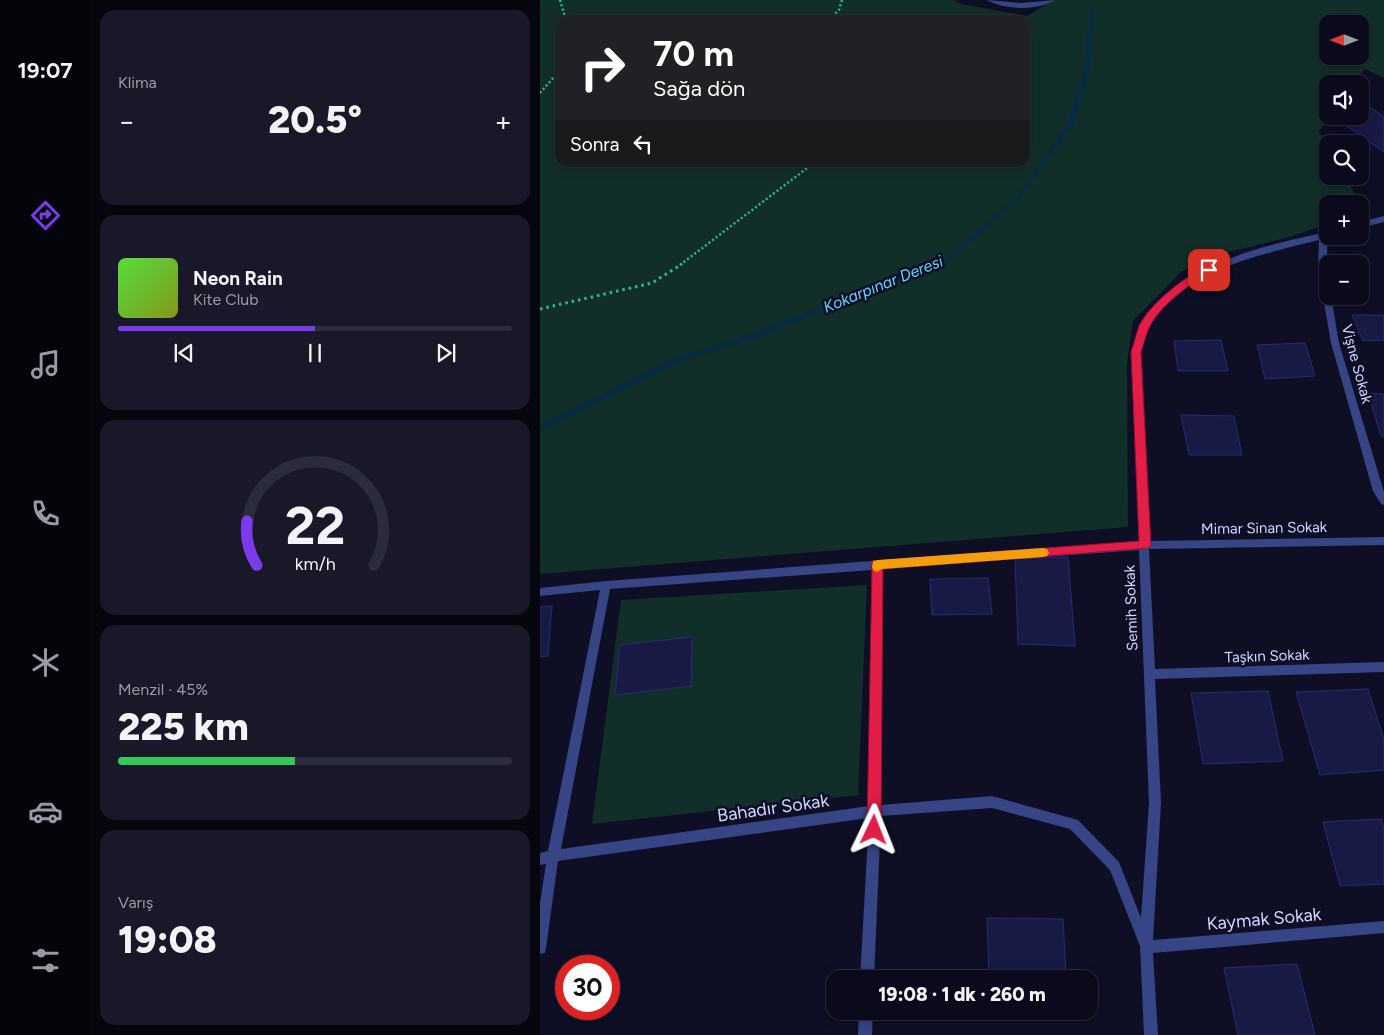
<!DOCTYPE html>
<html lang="tr">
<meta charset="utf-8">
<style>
:root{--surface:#0a0a1c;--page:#181829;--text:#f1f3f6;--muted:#999aa3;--line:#2a2b3b;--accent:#7c3aed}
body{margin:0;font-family:Figtree,sans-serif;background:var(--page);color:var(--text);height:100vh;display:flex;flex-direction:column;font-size:19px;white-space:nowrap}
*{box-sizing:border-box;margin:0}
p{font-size:16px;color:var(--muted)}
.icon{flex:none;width:28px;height:28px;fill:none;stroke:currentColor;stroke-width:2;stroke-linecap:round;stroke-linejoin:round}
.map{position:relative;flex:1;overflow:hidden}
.panel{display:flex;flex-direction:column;gap:10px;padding:10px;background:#06060f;width:450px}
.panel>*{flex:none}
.banner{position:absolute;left:15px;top:15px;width:475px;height:152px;border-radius:15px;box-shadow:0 2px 12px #0003,0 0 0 1px var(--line);background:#202124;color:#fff;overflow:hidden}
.needle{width:32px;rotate:270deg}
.buttons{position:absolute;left:779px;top:15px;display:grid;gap:10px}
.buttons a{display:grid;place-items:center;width:50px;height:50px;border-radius:10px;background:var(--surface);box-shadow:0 2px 12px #0003,0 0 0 1px var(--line);font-size:25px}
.speed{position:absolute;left:15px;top:955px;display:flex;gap:10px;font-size:25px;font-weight:700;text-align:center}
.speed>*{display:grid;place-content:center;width:65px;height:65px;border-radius:50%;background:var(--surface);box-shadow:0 2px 12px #0003,0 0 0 1px var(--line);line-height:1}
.speed .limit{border:8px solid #d22;background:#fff;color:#111}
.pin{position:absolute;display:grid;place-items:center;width:42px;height:42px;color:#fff;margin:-21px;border-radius:10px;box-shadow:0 2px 8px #0006}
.me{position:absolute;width:55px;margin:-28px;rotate:2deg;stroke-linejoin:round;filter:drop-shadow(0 0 4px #0008)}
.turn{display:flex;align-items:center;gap:18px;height:105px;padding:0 15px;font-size:22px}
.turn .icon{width:65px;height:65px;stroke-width:2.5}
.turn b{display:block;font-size:35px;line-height:42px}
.then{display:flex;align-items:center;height:48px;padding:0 15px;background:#0003;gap:10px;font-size:19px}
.big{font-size:38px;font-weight:800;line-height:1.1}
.panel .card{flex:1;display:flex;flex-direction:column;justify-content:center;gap:8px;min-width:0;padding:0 18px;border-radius:15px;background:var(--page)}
.panel .dial{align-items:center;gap:0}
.dial svg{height:130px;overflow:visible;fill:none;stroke:var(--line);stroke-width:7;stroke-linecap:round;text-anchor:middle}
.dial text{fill:var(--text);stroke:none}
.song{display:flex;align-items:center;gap:15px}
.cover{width:60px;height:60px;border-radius:8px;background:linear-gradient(135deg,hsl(110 70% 55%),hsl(70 70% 35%))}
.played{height:5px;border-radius:2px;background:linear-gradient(90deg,var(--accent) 50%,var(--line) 50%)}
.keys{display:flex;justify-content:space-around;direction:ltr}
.heat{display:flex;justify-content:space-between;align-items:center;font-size:28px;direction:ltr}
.charge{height:8px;border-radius:4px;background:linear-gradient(90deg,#34c759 45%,var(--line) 0)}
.trip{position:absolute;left:286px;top:970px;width:272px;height:50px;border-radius:15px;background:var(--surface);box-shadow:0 2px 12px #0003,0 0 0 1px var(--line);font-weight:800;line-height:50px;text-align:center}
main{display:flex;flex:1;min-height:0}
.tabs{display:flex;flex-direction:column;width:90px;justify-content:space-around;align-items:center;background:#04040b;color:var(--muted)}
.tabs .icon{width:35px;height:35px}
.tabs .active{color:var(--accent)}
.tabs b{font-size:22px;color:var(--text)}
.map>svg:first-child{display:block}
.green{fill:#112f28;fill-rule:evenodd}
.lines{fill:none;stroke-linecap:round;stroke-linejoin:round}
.stream{fill:#082a43;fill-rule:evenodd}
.building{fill:#191946;stroke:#2a2b73}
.path-far1{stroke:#2bba94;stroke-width:2.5;stroke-dasharray:2 2.5;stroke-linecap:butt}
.path{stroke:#2bba94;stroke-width:3;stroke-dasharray:2.5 4;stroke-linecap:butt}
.minor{fill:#374485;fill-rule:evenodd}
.route{fill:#e11d48;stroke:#92132f}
.slow{fill:#f59e0b}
.labels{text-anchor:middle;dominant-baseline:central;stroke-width:5;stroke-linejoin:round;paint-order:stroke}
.street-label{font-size:15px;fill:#d2d6ff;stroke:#0e0e25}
.water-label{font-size:16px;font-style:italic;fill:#60d6ff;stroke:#0e0e25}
.near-street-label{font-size:18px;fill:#d2d6ff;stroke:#0e0e25}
</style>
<main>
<nav class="tabs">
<b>19:07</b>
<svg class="icon active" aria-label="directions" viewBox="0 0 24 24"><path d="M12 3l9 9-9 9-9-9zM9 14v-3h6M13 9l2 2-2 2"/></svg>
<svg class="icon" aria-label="music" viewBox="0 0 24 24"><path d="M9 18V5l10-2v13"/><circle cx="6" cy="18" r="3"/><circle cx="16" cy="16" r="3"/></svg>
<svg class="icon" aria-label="phone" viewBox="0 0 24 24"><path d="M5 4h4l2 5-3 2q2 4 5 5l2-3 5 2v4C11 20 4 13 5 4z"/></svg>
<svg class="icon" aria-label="climate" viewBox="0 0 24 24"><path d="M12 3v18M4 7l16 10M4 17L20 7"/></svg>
<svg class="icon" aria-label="car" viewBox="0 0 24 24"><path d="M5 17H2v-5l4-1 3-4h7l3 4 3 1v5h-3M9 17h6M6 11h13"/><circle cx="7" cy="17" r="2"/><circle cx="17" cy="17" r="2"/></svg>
<svg class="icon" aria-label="filters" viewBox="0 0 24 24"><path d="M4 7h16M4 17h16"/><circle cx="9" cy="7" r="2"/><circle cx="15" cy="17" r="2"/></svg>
</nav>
<section class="panel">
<div class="card"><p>Klima</p>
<div class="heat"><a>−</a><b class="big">20.5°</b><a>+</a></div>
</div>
<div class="card">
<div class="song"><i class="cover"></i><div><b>Neon Rain</b><p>Kite Club</p></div></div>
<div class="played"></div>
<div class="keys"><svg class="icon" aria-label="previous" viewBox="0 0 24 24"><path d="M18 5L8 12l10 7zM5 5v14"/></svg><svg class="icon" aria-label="pause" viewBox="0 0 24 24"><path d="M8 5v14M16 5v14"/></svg><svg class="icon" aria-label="next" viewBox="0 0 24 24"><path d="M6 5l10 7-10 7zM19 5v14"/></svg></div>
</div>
<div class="card dial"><svg viewBox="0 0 100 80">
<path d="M14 69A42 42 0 1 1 86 69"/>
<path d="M14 69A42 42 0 0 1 8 42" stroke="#7c3aed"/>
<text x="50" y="56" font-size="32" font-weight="700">22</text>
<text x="50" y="72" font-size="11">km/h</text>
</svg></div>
<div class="card"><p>Menzil · 45%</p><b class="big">225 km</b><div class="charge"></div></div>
<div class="card"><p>Varış</p><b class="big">19:08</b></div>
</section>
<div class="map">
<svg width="844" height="1035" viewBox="0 0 844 1035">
<rect width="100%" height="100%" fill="#0e0e25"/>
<!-- green -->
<g class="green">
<path d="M 0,0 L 413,0 L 421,4 L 487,16 L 514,0 L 844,0 L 844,78 L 825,69 L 814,84 L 788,84 L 788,116 L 790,116 L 779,131 L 787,146 L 788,176 L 805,176 L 824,211 L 820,213 L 820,204 L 788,204 L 787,224 L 750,237 L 676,255 L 641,272 L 593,321 L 587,364 L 588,527 L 0,574 ZM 20,20 L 485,20 L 485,162 L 20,162 ZM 788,24 L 820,24 L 820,56 L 788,56 Z"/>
<path d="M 327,585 L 318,795 L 52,824 L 81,600 Z"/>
</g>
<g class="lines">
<!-- stream -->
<path class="stream" d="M 551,6 L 555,7 L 549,73 L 533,125 L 478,201 L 410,260 L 223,335 L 142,361 L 0,431 L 0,425 L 138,357 L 219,331 L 406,258 L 474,199 L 527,125 L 543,73 Z"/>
</g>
<!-- building -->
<g class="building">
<path d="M 830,107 L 844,117 L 844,152 L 798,120 L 808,116 L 820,116 L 820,111 Z"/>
<path d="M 812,315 L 844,315 L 844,340 L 823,341 Z"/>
<path d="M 681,340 L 688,371 L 638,371 L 634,341 Z"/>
<path d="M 765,343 L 775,376 L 725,379 L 717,345 Z"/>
<path d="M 828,393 L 844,394 L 844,436 L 841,436 Z"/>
<path d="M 641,415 L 694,416 L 702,455 L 649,455 Z"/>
<path d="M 528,557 L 535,646 L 478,644 L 475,559 Z"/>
<path d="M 448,578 L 452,614 L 392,615 L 390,579 Z"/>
<path d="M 12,606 L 8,656 L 0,657 L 0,607 Z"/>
<path d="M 152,637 L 151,686 L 75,695 L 80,645 Z"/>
<path d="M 828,689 L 844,739 L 844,770 L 780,775 L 756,692 Z"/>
<path d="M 728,691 L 743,761 L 663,764 L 651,693 Z"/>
<path d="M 841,819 L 844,829 L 844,884 L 800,886 L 783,822 Z"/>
<path d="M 447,918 L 523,919 L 526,975 L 449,976 Z"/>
<path d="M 757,964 L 775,1035 L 698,1035 L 684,968 Z"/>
</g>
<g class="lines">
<!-- path-far1 -->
<g class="path-far1">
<path d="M 20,0 L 26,20"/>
<path d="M 289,20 L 299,10 L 302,0"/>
<path d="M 0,93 L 20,70"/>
<path d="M 140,265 L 275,162"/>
</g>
<!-- path -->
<path class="path" d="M 0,309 L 112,283 L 142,264"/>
<!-- minor -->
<g class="minor">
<path d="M 447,0 L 481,3 L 515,0 C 498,11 464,10 447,0 Z"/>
<path d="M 844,216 L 844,222 L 820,228 L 820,222 Z"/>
<path d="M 788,232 L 788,236 L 791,236 L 787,238 L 788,296 L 791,296 L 799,343 L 844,492 L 844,505 L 841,504 L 833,491 L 791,343 L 778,268 L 779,240 C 728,253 675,263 634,298 C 625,305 616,313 610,323 C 605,332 604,342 600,352 L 609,541 L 844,537 L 844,545 L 609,549 L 615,669 L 844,662 L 844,672 L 615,679 L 621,803 L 613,940 L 844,921 L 844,933 L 613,953 L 618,1035 L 604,1035 L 600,946 L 570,870 L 530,829 L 452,808 L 341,816 L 334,979 L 320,979 L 329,818 L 18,861 L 6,948 L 5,953 L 0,954 L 0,903 L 6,864 L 0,865 L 0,853 L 8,851 L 60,590 L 0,596 L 0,588 L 66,581 L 599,541 L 592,352 C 595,341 597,330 603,320 C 638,265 728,244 788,232 ZM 599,550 L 609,803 L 601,918 L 579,862 L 538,820 L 452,796 L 341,805 L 342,569 ZM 332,570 L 329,806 L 21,849 L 70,589 Z"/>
<path d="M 319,1011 L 333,1011 L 332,1035 L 318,1035 Z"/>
</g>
</g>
<!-- route -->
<path class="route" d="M 669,267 L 672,268 L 672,272 C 651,282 621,305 610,326 C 606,333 604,344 601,352 L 611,545 L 609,548 L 343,569 L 341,830 L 339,835 L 334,837 L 329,835 L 327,830 L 332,565 L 333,561 L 599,541 L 591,352 C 594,344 596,334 599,326 C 609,305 647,273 669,267 Z"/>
<!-- slow -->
<path class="slow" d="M 503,548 L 507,549 L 509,553 L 507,556 L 503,557 L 342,569 L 337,572 L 333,570 L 332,567 L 333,561 L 338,560 Z"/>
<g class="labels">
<!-- street labels -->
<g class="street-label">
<text transform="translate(817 364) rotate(75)">Vişne Sokak</text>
<text transform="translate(724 528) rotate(-1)">Mimar Sinan Sokak</text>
<text transform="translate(591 608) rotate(-92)">Semih Sokak</text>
<text transform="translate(727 656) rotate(-2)">Taşkın Sokak</text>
</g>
<!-- water labels -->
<g class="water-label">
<text transform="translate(343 284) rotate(-22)">Kokarpınar Deresi</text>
</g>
<!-- near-street labels -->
<g class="near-street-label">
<text transform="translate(233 808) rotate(-8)">Bahadır Sokak</text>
<text transform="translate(724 919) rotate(-5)">Kaymak Sokak</text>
</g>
</g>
</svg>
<div class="buttons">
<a><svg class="needle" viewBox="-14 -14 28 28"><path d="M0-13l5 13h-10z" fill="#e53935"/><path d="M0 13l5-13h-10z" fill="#999aa3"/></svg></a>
<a><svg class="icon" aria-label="sound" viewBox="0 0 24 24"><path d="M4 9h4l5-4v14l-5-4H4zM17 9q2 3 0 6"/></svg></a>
<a><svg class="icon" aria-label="search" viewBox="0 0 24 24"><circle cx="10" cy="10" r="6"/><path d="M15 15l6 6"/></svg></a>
<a>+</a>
<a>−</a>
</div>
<div class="speed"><div class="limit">30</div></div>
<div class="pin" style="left:669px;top:270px;background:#d93025"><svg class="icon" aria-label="arrive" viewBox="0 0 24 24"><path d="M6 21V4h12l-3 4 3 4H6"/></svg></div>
<svg class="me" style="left:334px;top:830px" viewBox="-20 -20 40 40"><path d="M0-17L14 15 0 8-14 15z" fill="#e11d48" stroke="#fff" stroke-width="4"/></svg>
<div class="trip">19:08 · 1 dk · 260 m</div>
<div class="banner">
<div class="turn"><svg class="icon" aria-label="right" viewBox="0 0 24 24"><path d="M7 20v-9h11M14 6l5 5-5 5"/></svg><div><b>70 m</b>Sağa dön</div></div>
<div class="then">Sonra<svg class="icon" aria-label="left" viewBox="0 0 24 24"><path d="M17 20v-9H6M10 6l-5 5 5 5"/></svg></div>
</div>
</div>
</main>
